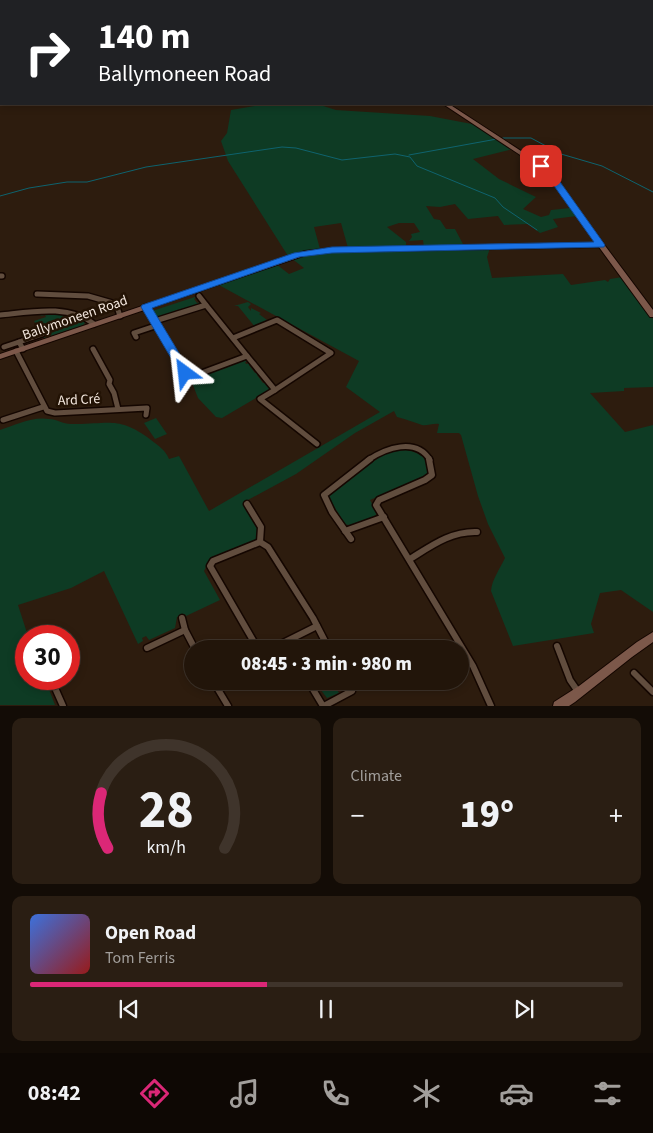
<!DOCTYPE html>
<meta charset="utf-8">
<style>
:root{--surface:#22150a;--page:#2a1e13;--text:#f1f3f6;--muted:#a29f9c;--line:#3f342b;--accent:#db2777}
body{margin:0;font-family:"Source Sans 3",sans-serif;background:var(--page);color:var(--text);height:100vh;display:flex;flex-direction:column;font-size:19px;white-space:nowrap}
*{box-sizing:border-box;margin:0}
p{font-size:16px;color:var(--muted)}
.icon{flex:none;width:28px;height:28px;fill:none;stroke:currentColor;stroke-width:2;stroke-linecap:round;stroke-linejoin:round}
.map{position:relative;height:706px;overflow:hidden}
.panel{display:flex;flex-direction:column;gap:12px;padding:12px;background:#130c06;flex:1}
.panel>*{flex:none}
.banner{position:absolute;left:0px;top:0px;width:654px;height:105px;box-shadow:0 2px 8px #0003,0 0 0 1px var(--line);background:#202124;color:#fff;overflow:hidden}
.speed{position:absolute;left:15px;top:625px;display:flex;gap:10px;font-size:25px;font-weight:700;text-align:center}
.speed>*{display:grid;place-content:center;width:65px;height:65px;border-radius:50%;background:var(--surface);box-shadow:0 2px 8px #0003,0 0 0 1px var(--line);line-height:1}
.speed .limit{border:8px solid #d22;background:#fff;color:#111}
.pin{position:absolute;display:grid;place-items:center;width:42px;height:42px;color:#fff;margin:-21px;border-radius:10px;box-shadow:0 2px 8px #0006}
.me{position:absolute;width:55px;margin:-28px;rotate:330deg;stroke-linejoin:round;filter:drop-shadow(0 0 4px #0008)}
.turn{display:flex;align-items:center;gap:18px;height:105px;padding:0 15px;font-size:22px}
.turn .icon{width:65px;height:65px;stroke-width:2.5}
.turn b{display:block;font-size:35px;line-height:42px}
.big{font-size:38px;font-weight:800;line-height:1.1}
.panel .card{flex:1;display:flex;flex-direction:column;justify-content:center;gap:8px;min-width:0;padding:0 18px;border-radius:10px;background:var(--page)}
.panel .dial{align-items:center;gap:0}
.dial svg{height:130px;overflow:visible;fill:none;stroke:var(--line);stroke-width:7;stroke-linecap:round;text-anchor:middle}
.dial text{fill:var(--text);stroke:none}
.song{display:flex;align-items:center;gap:15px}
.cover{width:60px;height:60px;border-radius:8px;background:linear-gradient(135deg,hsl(220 70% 55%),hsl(0 70% 35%))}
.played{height:5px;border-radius:2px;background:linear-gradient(90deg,var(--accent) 40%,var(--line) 40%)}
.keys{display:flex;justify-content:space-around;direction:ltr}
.heat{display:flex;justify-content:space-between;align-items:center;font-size:28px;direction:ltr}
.panel .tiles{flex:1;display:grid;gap:12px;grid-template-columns:1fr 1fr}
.card:last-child{grid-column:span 2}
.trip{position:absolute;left:184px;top:640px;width:285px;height:50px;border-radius:25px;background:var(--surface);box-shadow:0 2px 8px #0003,0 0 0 1px var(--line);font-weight:800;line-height:50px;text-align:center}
.dock{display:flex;height:80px;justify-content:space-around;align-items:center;background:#0e0804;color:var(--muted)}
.dock .icon{width:35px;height:35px}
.dock .active{color:var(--accent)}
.dock b{font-size:22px;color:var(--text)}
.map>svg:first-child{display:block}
.green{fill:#0e3b24}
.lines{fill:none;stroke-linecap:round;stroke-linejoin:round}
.stream{stroke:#0e636e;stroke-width:1}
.street-far1-casing{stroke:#140600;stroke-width:8}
.street-casing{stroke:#140600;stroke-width:9}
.secondary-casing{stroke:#140600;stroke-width:2}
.street-far1{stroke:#614d3e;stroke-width:5}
.street{stroke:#614d3e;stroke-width:6}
.secondary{fill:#7c584a;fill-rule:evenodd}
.route{fill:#1a73e8;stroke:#114b97}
.labels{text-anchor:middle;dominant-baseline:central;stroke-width:5;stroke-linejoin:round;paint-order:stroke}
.street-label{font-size:14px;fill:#f3e7de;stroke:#231305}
</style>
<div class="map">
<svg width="653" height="706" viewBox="0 0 653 706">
<rect width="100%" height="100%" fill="#2d1c0e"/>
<!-- green -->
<g class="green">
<path d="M 267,104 L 317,104 L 336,110 L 430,116 L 477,125 L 513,149 L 473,159 L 499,179 L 536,197 L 523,209 L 541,217 L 549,215 L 551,210 L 570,208 L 577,216 L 553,219 L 558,227 L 540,233 L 528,224 L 504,225 L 498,216 L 468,219 L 455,204 L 440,207 L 426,206 L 434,219 L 440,220 L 446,229 L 455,229 L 464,246 L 424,247 L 423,240 L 409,241 L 412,237 L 411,234 L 420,232 L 414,223 L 399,223 L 387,227 L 406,242 L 406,247 L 348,248 L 341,223 L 314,227 L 320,249 L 288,256 L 228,161 L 221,141 L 227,133 L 231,110 Z"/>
<path d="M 490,248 L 487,257 L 492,278 L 563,274 L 571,285 L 605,280 L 608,282 L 610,279 L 623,277 L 653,319 L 653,387 L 624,388 L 624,391 L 590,393 L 625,432 L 653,425 L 653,612 L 621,590 L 600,593 L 591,624 L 594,633 L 513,646 L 491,591 C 492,579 500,569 505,558 L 488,524 L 478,496 L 461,435 L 459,433 L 437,433 L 439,424 C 433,423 427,426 422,425 C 413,422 406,419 397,417 L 394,411 L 355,433 L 296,474 L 246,501 L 244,504 L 258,528 L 257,539 L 208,563 L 204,571 L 220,600 L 186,616 L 185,614 L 177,617 L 175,628 L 149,640 L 146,636 L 142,638 L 143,641 L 138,644 L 104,571 L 71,588 L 18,605 L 28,636 L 26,636 L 26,679 L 45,679 L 55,705 L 0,705 L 0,430 C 15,425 33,416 49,419 C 56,419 63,424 71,424 C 108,425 118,415 151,440 C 159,446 165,450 169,459 L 179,456 L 209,511 L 380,412 L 346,387 L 359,361 L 217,284 L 276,264 L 289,274 L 304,268 L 291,258 L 320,252 Z"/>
<path d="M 198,296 L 194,299 L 197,303 L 200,302 L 200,304 L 177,310 L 158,318 L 152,311 Z"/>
<path d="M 248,302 L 251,304 L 248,307 L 251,311 L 251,308 L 261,313 L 259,314 L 267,320 L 255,327 L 238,306 L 234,306 Z"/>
<path d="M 44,313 L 77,316 L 87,321 L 83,325 L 44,338 L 34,321 L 46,317 L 45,315 L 40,316 Z"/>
<path d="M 245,359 L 248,361 L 245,362 L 246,364 L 250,363 L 249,365 L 255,373 L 258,373 L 257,375 L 263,383 L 267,383 L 271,389 L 222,418 L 216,417 L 198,398 L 191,380 Z"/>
<path d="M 156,418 L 167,434 L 155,439 L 144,423 Z"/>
<path d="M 407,450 C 421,453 432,460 428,475 L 370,500 L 377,513 C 374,520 352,528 345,524 L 328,497 L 382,455 L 391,451 Z"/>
<path d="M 314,681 L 331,681 L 339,693 L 327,698 Z"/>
</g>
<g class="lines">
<!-- stream -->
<g class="stream">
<path d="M 503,138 L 531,138 L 561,154 L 602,166 L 653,192"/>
<path d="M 409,155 L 497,139"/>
<path d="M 0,196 L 29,188 L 67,182 L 87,182 L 146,167 L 282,147 L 296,148 L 342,160 L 395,154 L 410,157 L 417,166 L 495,198 L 503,207 L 537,230"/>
</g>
<!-- street-far1 casing -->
<g class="street-far1-casing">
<g id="street-far1">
<path d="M 0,276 L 2,276"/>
<path d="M 37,294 L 88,296 L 116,304 L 120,316"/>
<path d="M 199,296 L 206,305"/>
<path d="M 146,307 L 188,378 L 247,356 L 206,305 L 155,321"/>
<path d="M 0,315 C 30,312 69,304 94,324"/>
<path d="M 136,337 L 134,333 L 158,325"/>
<path d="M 233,338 L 277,320 L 331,353 L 275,390 L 247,356"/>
<path d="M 19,342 L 42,334"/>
<path d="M 4,347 L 19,342 L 23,349"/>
<path d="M 93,349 L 110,380 L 109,384 L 114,393 L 118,409"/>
<path d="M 16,351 L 47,411 L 55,413 L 147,408 L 146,415"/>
<path d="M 275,390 L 260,399 L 317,444"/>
<path d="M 3,420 L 43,407"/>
<path d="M 368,460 C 386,448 416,437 430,460"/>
</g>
</g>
<!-- street casing -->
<g class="street-casing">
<g id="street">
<path d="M 429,459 L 432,475 L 425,480 L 379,500 L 376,505 L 473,666 L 491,706"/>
<path d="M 247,504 L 261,527 L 260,542"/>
<path d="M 345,531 L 384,517"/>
<path d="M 351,539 L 332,512 L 324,495 L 370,459"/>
<path d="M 260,542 L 268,547 L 313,618 L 329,649"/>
<path d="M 410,559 C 431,546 451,531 477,532"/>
<path d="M 182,618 L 185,630 L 195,649"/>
<path d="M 557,646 L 570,680 L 579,693"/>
<path d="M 147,648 L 185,630"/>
<path d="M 258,649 L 210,566 L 213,561 L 260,542"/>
<path d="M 271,649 L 317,626"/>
<path d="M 634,673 L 653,692"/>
<path d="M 51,679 L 63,706"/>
<path d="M 213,681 L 228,706"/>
<path d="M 308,681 L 323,706"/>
<path d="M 324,706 L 352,691 L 347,681"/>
</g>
</g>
<!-- secondary casing -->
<g class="secondary-casing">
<g id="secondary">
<path d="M 306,0 L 310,0 L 311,1 L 307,1 Z"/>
<path d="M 443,104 L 449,104 L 547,168 L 653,310 L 653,317 L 650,317 L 599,247 L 332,252 L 306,255 L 0,359 L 0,354 L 305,251 L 332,248 L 597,243 L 543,170 Z"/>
<path d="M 653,632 L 653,642 L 632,657 L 575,702 L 569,706 L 553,706 L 554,702 L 579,686 L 637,642 Z"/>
</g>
</g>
<!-- street-far1 -->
<use href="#street-far1" class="street-far1"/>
<!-- street -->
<use href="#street" class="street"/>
<!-- secondary -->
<use href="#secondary" class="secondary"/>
</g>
<!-- route -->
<path class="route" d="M 541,163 L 553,172 L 605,245 L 604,247 L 332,253 L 299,257 L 152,308 L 191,373 L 185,377 L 181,375 L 141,307 L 142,305 L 294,253 L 332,247 L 594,242 L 547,176 L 537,166 Z"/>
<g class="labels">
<!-- street labels -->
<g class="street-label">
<text transform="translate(75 318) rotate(-19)">Ballymoneen Road</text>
<text transform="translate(79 400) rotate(-3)">Ard Cré</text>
</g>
</g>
</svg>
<div class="speed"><div class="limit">30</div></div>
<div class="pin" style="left:541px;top:166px;background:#d93025"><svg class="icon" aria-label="arrive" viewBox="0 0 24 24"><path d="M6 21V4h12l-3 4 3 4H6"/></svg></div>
<svg class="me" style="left:185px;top:373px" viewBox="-20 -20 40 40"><path d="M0-17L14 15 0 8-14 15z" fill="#1a73e8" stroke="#fff" stroke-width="4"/></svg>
<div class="trip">08:45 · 3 min · 980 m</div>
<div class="banner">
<div class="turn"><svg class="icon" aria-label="right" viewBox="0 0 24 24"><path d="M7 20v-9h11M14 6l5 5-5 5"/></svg><div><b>140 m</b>Ballymoneen Road</div></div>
</div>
</div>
<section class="panel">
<div class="tiles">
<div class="card dial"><svg viewBox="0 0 100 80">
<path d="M14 69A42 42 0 1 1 86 69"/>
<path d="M14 69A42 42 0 0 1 10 35" stroke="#db2777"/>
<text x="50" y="56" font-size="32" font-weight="700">28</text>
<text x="50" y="72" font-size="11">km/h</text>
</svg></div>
<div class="card"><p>Climate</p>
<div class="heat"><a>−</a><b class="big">19°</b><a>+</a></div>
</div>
<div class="card">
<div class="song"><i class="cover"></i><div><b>Open Road</b><p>Tom Ferris</p></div></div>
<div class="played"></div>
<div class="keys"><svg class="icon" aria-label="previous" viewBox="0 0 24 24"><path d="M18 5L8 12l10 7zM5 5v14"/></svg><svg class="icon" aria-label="pause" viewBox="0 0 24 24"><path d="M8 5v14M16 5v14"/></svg><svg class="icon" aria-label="next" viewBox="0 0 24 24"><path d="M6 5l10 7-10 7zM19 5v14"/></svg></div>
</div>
</div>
</section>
<nav class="dock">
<b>08:42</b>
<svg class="icon active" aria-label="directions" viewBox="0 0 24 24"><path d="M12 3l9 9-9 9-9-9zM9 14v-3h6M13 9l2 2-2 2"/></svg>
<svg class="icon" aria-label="music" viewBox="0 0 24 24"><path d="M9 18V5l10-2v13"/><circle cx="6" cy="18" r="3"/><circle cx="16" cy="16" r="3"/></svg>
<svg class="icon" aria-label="phone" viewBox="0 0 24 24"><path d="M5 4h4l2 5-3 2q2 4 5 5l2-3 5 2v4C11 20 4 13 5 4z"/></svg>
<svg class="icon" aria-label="climate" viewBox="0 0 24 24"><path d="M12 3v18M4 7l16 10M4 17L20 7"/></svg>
<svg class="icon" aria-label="car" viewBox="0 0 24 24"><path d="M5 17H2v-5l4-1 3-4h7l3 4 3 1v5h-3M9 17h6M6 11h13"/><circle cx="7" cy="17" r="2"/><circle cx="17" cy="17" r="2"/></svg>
<svg class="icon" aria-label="filters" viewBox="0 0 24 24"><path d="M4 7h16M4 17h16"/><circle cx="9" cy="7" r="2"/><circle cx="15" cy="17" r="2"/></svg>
</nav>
